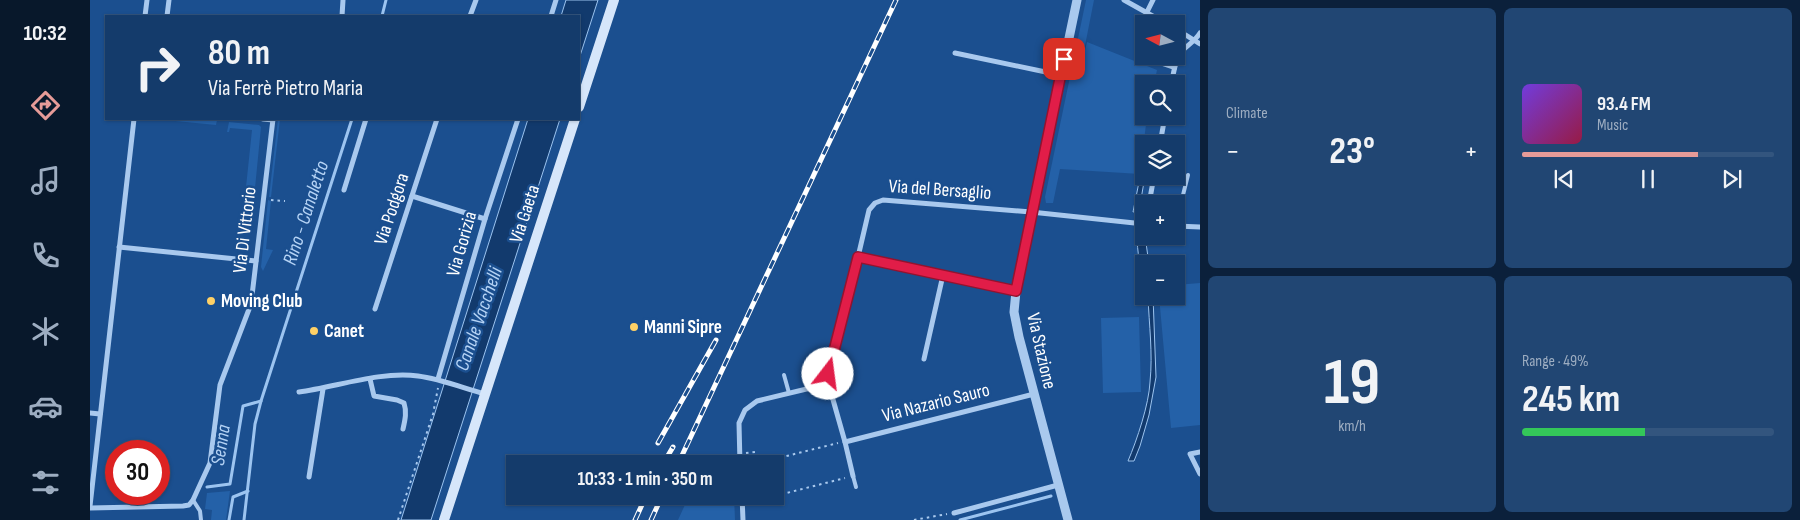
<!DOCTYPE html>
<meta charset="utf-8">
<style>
:root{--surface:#143b6b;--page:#214673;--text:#f1f3f6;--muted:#9dadc1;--line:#33557e;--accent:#e69b98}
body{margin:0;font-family:"Sofia Sans Condensed",sans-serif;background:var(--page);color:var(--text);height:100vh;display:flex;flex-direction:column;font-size:19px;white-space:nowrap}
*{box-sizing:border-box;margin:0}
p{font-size:16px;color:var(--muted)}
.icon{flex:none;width:28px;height:28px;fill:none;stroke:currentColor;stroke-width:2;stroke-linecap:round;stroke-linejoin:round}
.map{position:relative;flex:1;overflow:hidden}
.side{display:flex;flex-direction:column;gap:8px;padding:8px;background:#0b203b;width:600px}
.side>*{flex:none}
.top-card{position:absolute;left:15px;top:15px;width:475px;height:105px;border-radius:0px;box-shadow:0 1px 4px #0004,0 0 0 1px var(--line);background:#143b6b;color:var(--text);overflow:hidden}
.needle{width:32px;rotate:277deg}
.tools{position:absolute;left:1045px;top:15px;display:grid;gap:10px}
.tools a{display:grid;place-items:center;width:50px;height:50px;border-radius:0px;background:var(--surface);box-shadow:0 1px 4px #0004,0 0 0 1px var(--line);font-size:25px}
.speed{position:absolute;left:15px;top:440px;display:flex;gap:10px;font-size:25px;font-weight:700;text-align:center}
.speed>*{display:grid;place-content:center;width:65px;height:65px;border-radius:50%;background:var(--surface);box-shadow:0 1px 4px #0004,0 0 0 1px var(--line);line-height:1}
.speed .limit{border:8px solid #d22;background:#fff;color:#111}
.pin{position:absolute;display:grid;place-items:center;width:42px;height:42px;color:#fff;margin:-21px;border-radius:10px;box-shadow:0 2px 8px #0006}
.me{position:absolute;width:55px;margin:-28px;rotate:15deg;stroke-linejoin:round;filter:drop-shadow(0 0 4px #0008)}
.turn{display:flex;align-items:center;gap:18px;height:105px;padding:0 20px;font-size:22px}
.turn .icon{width:65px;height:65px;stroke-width:2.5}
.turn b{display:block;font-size:35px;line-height:42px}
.big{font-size:38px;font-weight:700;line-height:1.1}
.side .tile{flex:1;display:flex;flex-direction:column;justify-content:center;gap:8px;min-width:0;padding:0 18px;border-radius:8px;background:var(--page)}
.side .dial{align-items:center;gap:0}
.dial b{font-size:65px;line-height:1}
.song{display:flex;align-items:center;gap:15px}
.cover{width:60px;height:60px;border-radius:8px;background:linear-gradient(135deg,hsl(260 70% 55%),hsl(340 70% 35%))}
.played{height:5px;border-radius:2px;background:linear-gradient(90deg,var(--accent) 70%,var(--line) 70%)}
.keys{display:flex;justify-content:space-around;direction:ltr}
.heat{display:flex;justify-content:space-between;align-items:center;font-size:28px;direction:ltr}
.charge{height:8px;border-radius:4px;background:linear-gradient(90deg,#34c759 49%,var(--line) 0)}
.side .tiles{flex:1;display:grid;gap:8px;grid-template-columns:repeat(2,1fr)}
.trip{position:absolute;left:416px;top:455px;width:278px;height:50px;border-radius:0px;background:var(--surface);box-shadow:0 1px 4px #0004,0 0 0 1px var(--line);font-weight:700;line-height:50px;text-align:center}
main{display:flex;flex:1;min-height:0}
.tabs{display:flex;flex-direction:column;width:90px;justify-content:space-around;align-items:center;background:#08182b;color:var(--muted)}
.tabs .icon{width:35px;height:35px}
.tabs .current{color:var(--accent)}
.tabs b{font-size:22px;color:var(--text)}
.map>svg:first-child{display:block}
.green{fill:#2461a8}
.water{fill:#123a6d;stroke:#9cc4f0}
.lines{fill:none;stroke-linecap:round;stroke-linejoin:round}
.stream{stroke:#9cc4f0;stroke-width:3}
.path{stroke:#a9c9ee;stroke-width:2;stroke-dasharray:2.5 4;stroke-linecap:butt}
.service{stroke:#a9c9ee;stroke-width:4}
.minor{stroke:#a9c9ee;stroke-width:5}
.tertiary{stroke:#a9c9ee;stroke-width:9}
.secondary{stroke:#d6e6fa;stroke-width:10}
.rail-casing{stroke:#fff;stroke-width:5}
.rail{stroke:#1b4f8f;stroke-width:3;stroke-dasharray:9;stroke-linecap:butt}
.route-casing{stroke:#92132f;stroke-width:12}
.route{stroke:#e11d48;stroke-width:9}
.poi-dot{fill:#ffd166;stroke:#1b4f8f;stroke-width:2}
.labels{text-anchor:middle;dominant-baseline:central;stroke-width:5;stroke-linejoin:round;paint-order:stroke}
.street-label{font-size:19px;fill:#fff;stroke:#1b4f8f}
.poi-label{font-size:19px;font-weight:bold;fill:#fff;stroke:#1b4f8f;text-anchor:start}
.water-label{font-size:20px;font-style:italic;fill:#b5d3f5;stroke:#1b4f8f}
</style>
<main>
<nav class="tabs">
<b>10:32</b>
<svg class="icon current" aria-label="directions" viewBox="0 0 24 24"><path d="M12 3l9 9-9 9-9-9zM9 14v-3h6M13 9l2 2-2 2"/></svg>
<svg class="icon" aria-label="music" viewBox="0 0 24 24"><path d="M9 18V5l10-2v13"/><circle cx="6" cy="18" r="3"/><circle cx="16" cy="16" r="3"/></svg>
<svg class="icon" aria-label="phone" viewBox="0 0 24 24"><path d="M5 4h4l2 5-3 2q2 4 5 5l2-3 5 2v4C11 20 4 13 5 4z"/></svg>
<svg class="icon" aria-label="climate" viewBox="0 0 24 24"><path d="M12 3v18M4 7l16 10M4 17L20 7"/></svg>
<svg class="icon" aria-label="car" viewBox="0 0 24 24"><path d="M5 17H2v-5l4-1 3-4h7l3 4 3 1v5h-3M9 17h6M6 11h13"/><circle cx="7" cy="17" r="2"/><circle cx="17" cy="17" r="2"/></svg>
<svg class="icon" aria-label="filters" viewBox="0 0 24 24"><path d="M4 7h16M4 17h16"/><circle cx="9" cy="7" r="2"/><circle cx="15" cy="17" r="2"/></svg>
</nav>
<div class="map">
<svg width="1110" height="520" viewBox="0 0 1110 520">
<rect width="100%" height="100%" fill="#1b4f8f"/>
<!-- green -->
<g class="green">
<path d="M 996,0 L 1004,0 L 990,71 L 997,42 L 1067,70 L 1064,84 L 1054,84 L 1054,116 L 1057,116 L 1050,174 L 970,169 L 963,203 L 956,203 L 955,197 Z"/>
<path d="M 65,119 L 127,120 L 126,125 Z"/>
<path d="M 188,119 L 199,119 L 190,119 L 181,197 L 179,197 Z"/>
<path d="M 139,122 L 169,125 L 171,127 L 165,188 L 156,187 L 162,130 L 140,128 L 139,132 L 137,132 Z"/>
<path d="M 178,200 L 181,201 L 176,249 L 183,250 L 173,271 L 171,267 Z"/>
<path d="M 1110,283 L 1110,425 L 1081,428 L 1069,296 L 1086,296 L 1086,285 Z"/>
<path d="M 1049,317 L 1051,392 L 1013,393 L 1011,318 Z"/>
<path d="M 140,491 L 136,520 L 121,520 L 122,510 L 115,509 L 117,493 Z"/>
<path d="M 599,496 L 644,496 L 645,520 L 588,520 Z"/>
</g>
<!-- water -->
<g class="water">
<path d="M 476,0 L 508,0 L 489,59 L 489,16 L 471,16 Z"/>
<path d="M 438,119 L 470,119 L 341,520 L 311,520 Z"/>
<path d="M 1054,157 L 1054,176 L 1055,176 L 1049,211 L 1043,212 Z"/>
<path d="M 1047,230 L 1054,230 L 1054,236 L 1055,236 L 1059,264 L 1054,264 L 1054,276 C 1048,261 1047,246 1047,230 Z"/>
<path d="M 1058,296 L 1063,296 L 1066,377 L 1059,415 L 1050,446 L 1044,461 L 1038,461 C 1047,440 1059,404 1060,382 C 1063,353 1059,325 1058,296 Z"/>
</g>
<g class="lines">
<!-- stream -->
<g class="stream">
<path d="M 292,16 L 296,0"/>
<path d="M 117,487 L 140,484 L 153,406 L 171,401"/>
<path d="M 139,520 L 143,497 L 158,491"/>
<path d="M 154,520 L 165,424 L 171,401 L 262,119"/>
<path d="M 870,520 L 961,496"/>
</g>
<!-- path -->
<g class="path">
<path d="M 181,200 L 195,201"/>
<path d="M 656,453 L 665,452 L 664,464"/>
<path d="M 665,464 L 748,443"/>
<path d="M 685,496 L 755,478"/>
<path d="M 660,501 L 683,496"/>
<path d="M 308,520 L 343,414 L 348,388"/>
<path d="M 824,520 L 857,514"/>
</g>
<!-- service -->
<g class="service">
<path d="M 1070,63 L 1085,68"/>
<path d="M 1054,140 L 1067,144"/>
<path d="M 1086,223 L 1098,175"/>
<path d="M 694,375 L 699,393"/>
<path d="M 763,476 L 766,487"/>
<path d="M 103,500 L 110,511 L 111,520"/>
</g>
<!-- minor -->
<g class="minor">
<path d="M 1034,0 L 1077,24"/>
<path d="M 1057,12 L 1063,0"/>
<path d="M 55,16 L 57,0"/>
<path d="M 77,16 L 79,0"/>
<path d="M 252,16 L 253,0"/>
<path d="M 380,16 L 386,0"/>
<path d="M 461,16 L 466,0"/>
<path d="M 1086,29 L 1110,44"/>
<path d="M 865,53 L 970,75"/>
<path d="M 1081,84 C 1084,73 1085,58 1093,50 C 1099,44 1105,41 1110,33"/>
<path d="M 173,119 L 183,120"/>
<path d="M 1070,144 L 1075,116"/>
<path d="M 254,190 L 276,119"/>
<path d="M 322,196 L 395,219"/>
<path d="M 1059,204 L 1064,176"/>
<path d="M 1086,226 L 1110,227"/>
<path d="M 29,247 L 166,261"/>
<path d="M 768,257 L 926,291"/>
<path d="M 285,309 L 347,119"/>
<path d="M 834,359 L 853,275"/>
<path d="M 280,379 L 284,396 L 307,400 L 314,403 C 317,412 315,420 313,429"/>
<path d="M 348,379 L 395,219 L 428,119"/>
<path d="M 734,382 L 768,257 L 779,210 L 785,203 L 793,200 L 941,212 L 1054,224"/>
<path d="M 734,382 L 740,389 L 755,442 L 944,394"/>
<path d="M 209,392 C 246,387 290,371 328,376 C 351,379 373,388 395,394"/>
<path d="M 0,413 L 10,414"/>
<path d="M 755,442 L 763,476"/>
<path d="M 1110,452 L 1100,454 L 1110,474"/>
<path d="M 650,464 L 649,423 L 655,410 L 667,401 L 729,386 L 734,382"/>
<path d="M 219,477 L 233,389"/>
<path d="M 652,496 L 653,520"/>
<path d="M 0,506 L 44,119"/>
<path d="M 0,508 L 93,506 L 99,505 L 103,500 L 120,463 L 130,385 L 161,304 L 183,119"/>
<path d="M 864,513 L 968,485"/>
</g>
<!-- tertiary -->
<path class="tertiary" d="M 978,520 L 929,337 L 924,312 L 926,291 L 987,0"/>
<!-- secondary -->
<g class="secondary">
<path d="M 489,107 L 524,0"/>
<path d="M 354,520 L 485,119"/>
</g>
<!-- rail casing -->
<g class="rail-casing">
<g id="rail">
<path d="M 568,443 L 626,340"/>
<path d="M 573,464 L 583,447"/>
<path d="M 588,464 L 806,0"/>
<path d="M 545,520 L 556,496"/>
<path d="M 561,520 L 572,496"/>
</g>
</g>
<!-- rail -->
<use href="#rail" class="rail"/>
</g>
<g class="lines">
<!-- route casing -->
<g class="route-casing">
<path id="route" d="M 738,374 L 768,257 L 926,291 L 974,59"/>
</g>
<!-- route -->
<use href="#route" class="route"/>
</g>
<!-- markers -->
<g class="poi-dot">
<circle cx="121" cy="301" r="5"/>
<circle cx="544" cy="327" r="5"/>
<circle cx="224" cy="331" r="5"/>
</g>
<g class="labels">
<!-- street labels -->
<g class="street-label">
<text transform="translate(850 190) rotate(4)">Via del Bersaglio</text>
<text transform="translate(302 209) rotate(-72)">Via Podgora</text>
<text transform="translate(435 214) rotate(-72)">Via Gaeta</text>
<text transform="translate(155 230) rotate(-83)">Via Di Vittorio</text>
<text transform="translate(372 244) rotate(-74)">Via Gorizia</text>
<text transform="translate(951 351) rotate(77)">Via Stazione</text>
<text transform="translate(846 403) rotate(-14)">Via Nazario Sauro</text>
</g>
<!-- poi labels -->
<g class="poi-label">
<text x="131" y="301">Moving Club</text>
<text x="554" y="327">Manni Sipre</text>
<text x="234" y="331">Canet</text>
</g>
<!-- water labels -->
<g class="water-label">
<text transform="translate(216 213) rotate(-72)">Rino - Canaletto</text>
<text transform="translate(389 319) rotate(-71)">Canale Vacchelli</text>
<text transform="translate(131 445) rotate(-81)">Senna</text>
</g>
</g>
</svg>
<div class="tools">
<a><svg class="needle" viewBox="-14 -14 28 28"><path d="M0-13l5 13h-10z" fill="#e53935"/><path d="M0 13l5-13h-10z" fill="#9dadc1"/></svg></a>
<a><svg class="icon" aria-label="search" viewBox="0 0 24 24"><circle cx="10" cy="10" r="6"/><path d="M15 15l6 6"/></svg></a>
<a><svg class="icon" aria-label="layers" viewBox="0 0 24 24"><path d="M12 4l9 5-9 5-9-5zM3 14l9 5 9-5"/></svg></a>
<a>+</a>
<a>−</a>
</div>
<div class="speed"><div class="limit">30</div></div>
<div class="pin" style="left:974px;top:59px;background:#d93025"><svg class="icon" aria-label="arrive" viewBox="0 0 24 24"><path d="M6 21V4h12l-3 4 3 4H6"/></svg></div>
<svg class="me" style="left:738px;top:374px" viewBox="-20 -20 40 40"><circle r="19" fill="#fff"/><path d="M0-13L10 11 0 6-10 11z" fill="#e11d48"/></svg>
<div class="trip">10:33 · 1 min · 350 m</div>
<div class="top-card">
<div class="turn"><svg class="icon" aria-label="right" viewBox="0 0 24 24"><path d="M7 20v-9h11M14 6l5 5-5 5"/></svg><div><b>80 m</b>Via Ferrè Pietro Maria</div></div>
</div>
</div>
<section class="side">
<div class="tiles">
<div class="tile"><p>Climate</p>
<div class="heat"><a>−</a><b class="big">23°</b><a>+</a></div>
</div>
<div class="tile">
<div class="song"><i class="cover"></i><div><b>93.4 FM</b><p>Music</p></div></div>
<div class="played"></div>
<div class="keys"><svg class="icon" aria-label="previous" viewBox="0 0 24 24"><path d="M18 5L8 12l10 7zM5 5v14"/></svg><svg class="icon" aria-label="pause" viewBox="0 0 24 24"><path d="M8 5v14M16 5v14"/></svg><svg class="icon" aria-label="next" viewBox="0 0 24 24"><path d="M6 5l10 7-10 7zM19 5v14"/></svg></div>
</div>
<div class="tile dial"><b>19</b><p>km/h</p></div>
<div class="tile"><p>Range · 49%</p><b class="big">245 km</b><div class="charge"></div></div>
</div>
</section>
</main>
